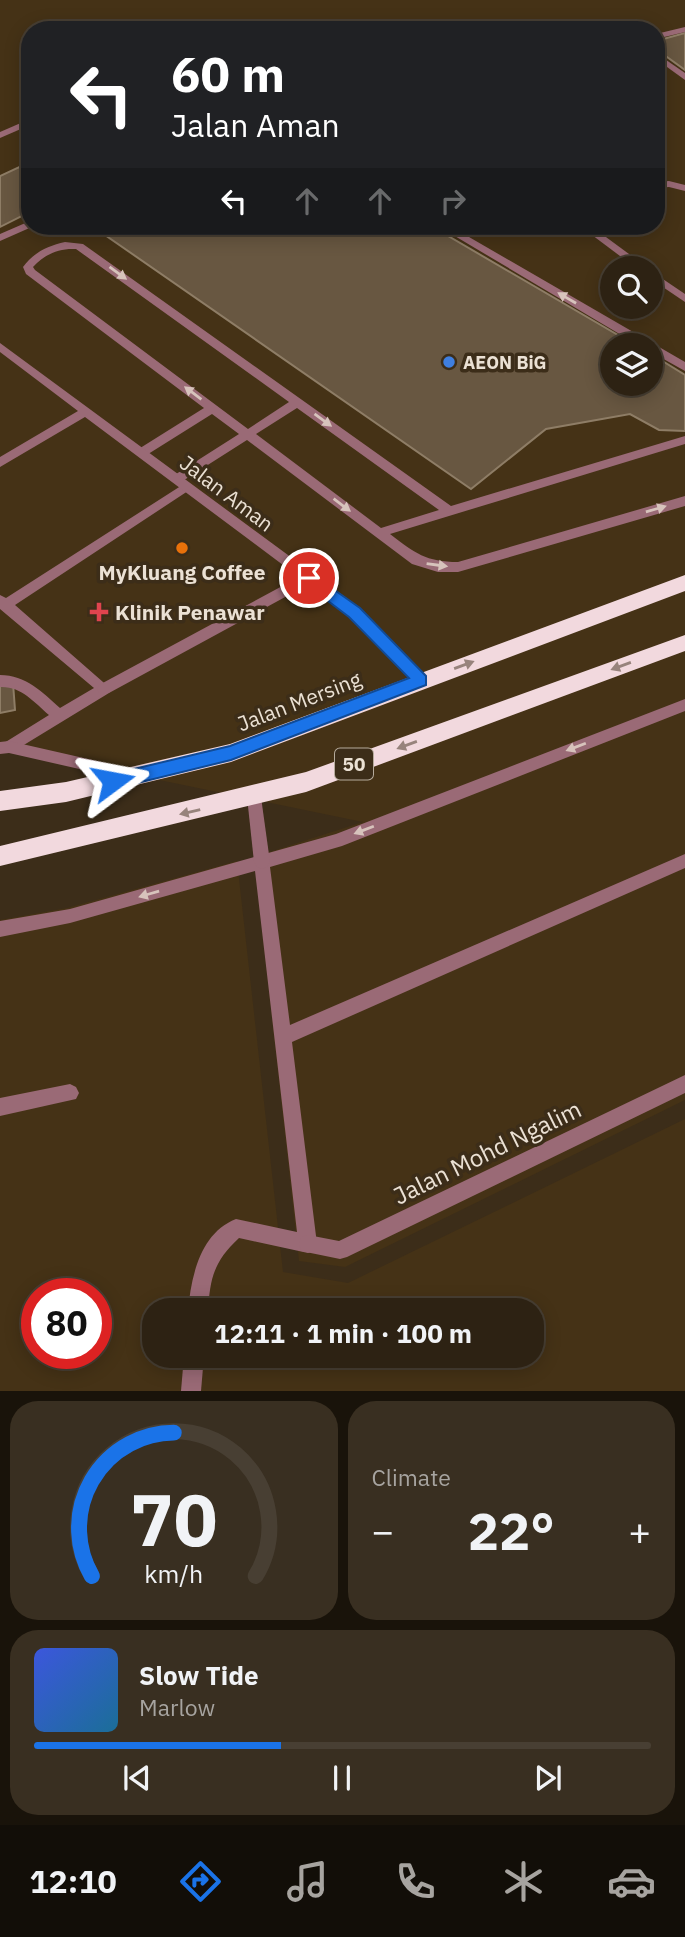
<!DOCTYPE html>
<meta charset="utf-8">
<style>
:root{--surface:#2d2213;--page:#392f21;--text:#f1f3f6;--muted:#a7a4a0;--line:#483f33;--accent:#1a73e8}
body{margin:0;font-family:"IBM Plex Sans",sans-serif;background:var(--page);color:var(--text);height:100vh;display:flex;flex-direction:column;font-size:26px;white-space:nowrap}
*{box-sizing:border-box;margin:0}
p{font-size:23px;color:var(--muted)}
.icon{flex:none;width:38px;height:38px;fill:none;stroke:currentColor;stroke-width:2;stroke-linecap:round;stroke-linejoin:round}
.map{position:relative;height:1391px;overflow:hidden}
.side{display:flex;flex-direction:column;gap:10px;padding:10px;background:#19130a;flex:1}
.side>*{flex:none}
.top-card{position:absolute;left:21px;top:21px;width:644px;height:214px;border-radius:28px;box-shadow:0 4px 18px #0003,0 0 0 2px var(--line);background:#202124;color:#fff;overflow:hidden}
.controls{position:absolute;left:600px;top:256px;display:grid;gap:14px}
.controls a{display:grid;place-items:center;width:63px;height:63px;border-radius:50%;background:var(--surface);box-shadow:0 4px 18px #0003,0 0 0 2px var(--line);font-size:35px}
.speed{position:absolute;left:21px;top:1278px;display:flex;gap:14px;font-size:35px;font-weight:700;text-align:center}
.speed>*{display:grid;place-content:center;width:91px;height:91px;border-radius:50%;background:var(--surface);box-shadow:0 4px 18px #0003,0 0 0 2px var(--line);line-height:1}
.speed .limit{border:10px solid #d22;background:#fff;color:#111}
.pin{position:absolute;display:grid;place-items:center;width:60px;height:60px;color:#fff;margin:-30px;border:4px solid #fff;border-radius:50%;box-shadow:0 2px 7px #0007}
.me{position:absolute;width:77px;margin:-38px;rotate:77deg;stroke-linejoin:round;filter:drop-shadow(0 0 5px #0008)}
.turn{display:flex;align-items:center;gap:24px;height:147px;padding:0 35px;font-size:32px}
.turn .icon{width:91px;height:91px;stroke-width:2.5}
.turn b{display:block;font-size:49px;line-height:60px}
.lanes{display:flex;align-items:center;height:66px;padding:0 35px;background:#0003;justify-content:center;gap:35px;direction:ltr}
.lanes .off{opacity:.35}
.big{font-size:52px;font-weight:800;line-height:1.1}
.side .card{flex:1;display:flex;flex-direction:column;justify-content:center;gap:10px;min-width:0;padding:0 24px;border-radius:28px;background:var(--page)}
.side .dial{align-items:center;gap:0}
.dial svg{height:182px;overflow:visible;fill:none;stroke:var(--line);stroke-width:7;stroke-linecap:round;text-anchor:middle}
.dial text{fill:var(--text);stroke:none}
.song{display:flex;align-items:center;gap:21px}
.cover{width:84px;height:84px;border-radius:10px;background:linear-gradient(135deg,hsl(230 70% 55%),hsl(200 70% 35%))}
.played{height:7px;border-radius:4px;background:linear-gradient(90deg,var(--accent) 40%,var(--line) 40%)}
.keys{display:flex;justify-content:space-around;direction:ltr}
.heat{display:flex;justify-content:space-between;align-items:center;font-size:38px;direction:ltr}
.side .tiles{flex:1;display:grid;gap:10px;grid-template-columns:1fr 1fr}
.card:last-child{grid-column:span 2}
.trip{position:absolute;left:142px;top:1298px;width:402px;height:70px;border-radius:28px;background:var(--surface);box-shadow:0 4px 18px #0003,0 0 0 2px var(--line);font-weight:800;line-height:70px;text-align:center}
.tabs{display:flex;height:112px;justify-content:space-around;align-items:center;background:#120e08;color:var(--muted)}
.tabs .icon{width:49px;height:49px}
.tabs .on{color:var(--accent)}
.tabs b{font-size:32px;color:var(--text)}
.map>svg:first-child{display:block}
.built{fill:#453216;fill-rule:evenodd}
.building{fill:#685741;stroke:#8e7d66;stroke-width:2}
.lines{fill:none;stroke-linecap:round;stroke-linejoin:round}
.lane{fill:#9a6a76;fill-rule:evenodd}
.street{fill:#9a6a76;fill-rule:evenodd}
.highway{fill:#f2d9de;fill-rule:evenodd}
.oneway{fill:#d7c3bc}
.oneway2{fill:#97837c}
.route{fill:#1a73e8;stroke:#114b97;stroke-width:2}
.shop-dot{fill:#3f7fe0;stroke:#3c2d19;stroke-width:2.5}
.food-dot{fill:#e8710a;stroke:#3c2d19;stroke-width:2.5}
.health-dot{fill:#e0444e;stroke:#3c2d19;stroke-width:2.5}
.labels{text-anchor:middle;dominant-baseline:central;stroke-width:7;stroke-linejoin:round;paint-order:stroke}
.far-poi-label{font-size:18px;font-weight:bold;fill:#ebe1d4;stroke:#3c2d19;text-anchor:start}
.shield{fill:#3c2d19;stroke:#b6ab9c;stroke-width:2}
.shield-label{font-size:19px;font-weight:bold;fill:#ebe1d4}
.street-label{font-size:21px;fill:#ebe1d4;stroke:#3c2d19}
.poi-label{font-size:21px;font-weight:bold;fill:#ebe1d4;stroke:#3c2d19}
.near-street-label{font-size:24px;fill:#ebe1d4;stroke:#3c2d19}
</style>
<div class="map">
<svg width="685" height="1391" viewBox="0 0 685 1391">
<rect width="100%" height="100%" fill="#3c2d19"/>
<!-- built -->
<g class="built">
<path d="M 0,0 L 685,0 L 685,1100 L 345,1267 L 299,1261 L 254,857 L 363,822 L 0,747 ZM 30,30 L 656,30 L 656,226 L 30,226 ZM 612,268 L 651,268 L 651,306 L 612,306 ZM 612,345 L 651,345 L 651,383 L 612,383 Z"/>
<path d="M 237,861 L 283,1272 L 348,1283 L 685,1119 L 685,1391 L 0,1391 L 0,920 L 67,908 ZM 37,1293 L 96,1293 L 96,1353 L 37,1353 ZM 154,1311 L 532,1311 L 532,1356 L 154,1356 Z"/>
</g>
<!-- building -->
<g class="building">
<path d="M 685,33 L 685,70 L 656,49 L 656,41 Z"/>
<path d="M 30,162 L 30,212 L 0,227 L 0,176 Z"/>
<path d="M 92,226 L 431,226 L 635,345 L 612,345 L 612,383 L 651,383 L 651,354 L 685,375 L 685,431 L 659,430 L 630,414 L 546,429 L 471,489 Z"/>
<path d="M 13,683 L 15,710 L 0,713 L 0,685 Z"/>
</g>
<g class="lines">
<!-- lane -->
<g class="lane">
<path d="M 685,27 L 685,32 L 656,39 L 656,34 Z"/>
<path d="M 656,53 L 685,73 L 685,80 L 656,59 Z"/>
<path d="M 30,119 L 30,125 L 0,138 L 0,132 Z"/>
<path d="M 669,181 L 685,185 L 685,191 L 669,187 L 656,188 L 656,182 Z"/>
<path d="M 30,221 L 30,226 L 34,226 L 0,241 L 0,234 Z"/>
<path d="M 438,226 L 450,226 L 685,362 L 685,371 L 651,352 L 651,345 L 638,345 Z"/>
<path d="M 65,242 L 83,244 L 451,506 L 685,436 L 685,444 L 390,534 C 415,553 426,562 458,562 L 685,496 L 685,506 L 458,572 L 438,572 L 412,564 L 247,440 L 181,482 L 173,482 L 171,479 L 173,476 L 239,434 L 212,414 L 145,456 L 137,456 L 137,450 L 204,408 L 26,274 L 23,267 C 34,252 48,246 65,242 ZM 76,249 L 289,402 L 248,429 L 35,270 L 33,267 C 45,254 59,248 76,249 ZM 297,408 L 439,510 L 381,528 L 256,434 Z"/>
<path d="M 187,482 L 193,486 L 191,489 L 15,605 L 111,689 L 109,693 L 14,751 L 9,753 L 4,751 L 2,747 L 4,743 L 49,715 C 34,702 21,686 0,687 L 0,675 C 26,675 42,692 60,708 L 94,688 L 0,609 L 0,595 L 6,598 Z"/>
<path d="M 685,699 L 685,711 L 342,846 L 270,867 L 290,1025 L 685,854 L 685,868 L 292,1042 L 317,1244 L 315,1251 L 308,1253 L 239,1238 C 214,1261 210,1278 208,1311 L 188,1311 C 191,1277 200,1233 236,1219 L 297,1232 L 255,871 L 70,923 L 0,937 L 0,921 L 70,909 L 336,834 Z"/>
<path d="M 70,1084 L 76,1087 L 79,1093 L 76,1099 L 0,1116 L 0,1098 Z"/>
<path d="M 184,1356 L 204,1356 L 201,1391 L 181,1391 Z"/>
</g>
<!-- street -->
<g class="street">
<path d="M 580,226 L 591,226 L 648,268 L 636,268 Z"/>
<path d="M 651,271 L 685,294 L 685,302 L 651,279 Z"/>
<path d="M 0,343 L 360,608 L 426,677 L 428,681 L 426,685 L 416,685 L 350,616 L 309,584 L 109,693 L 99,693 L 97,689 L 99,685 L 299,577 L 85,417 L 0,467 L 0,457 L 78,411 L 0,352 Z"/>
<path d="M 9,741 L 132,769 L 137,770 L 139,775 L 137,780 L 132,781 L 9,753 L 0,754 L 0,742 Z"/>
<path d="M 254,790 L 259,792 L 261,797 L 270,862 L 267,867 L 262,869 L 257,867 L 254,862 L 247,797 L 249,792 Z"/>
<path d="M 685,1075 L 685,1093 L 347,1257 L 340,1259 L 301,1251 L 299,1244 L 301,1237 L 308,1235 L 339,1241 Z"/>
</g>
<!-- highway -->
<g class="highway">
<path d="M 685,575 L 685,591 L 231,762 L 66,802 L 0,811 L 0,791 L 66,782 L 230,744 Z"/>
<path d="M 685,635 L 685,651 L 306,792 L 0,866 L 0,846 L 306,772 Z"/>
</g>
</g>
<!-- one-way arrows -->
<defs><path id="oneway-solid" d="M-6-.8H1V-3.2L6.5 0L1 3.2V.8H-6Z" transform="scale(1.75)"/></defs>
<g class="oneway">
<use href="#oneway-solid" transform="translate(118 273) rotate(36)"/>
<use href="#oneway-solid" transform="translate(567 298) rotate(-150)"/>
<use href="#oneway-solid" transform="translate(193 393) rotate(-143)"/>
<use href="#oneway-solid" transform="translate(323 420) rotate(36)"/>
<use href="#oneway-solid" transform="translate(342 505) rotate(37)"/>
<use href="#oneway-solid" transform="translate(656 509) rotate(-16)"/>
<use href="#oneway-solid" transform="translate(437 565) rotate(8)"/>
<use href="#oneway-solid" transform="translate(576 747) rotate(159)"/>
<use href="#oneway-solid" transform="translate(364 830) rotate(159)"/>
<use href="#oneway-solid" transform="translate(149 894) rotate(164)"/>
</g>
<g class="oneway2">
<use href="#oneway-solid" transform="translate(464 665) rotate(-20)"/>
<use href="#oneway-solid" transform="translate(621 666) rotate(160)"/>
<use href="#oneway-solid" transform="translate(407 745) rotate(160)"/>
<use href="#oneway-solid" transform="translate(190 812) rotate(167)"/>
</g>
<!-- route -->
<path class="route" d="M 309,572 L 360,608 L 426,676 L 426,685 L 231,760 L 113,789 L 107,786 L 104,781 L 107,776 L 113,774 L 230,746 L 409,678 L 349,617 L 303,582 L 303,574 Z"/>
<!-- markers -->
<circle class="shop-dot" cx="449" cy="362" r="7"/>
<circle class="food-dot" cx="182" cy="548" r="7"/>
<path class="health-dot" d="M95.5 601.5h7v7h7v7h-7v7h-7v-7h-7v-7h7z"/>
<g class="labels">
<!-- far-poi labels -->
<g class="far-poi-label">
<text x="463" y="362">AEON BiG</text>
</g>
<!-- shield labels -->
<rect class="shield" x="335" y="748.5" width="38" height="31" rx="5"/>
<g class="shield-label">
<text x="354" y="764">50</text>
</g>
<!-- street labels -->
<g class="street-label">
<text transform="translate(227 493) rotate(37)">Jalan Aman</text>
<text transform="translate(299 701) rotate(-21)">Jalan Mersing</text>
</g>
<!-- poi labels -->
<g class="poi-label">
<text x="182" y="572">MyKluang Coffee</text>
<text x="115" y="612" text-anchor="start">Klinik Penawar</text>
</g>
<!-- near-street labels -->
<g class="near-street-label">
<text transform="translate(487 1152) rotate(-26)">Jalan Mohd Ngalim</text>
</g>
</g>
</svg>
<div class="controls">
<a><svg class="icon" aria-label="search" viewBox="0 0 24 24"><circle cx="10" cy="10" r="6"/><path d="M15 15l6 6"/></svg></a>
<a><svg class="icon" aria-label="layers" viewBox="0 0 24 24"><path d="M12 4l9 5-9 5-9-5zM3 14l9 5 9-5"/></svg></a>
</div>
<div class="speed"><div class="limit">80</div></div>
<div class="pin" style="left:309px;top:578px;background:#d93025"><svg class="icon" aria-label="arrive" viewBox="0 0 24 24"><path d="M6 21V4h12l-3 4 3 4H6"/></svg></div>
<svg class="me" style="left:113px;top:781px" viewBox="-20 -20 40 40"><path d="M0-17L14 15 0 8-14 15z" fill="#1a73e8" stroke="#fff" stroke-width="4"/></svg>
<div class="trip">12:11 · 1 min · 100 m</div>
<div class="top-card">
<div class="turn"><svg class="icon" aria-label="left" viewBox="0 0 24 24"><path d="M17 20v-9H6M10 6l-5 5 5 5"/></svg><div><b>60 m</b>Jalan Aman</div></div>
<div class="lanes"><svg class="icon" aria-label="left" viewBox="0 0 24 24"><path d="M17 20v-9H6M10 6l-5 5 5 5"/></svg><svg class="icon off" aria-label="ahead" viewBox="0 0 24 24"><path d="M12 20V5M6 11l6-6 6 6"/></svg><svg class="icon off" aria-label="ahead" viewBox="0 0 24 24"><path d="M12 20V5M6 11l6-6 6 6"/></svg><svg class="icon off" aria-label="right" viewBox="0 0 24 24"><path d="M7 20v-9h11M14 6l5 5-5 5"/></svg></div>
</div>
</div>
<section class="side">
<div class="tiles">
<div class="card dial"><svg viewBox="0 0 100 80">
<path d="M14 69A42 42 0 1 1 86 69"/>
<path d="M14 69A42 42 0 0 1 50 6" stroke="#1a73e8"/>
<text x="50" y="56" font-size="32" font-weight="700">70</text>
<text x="50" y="72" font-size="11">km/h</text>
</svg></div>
<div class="card"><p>Climate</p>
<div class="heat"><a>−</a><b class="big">22°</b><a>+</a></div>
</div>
<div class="card">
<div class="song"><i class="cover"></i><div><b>Slow Tide</b><p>Marlow</p></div></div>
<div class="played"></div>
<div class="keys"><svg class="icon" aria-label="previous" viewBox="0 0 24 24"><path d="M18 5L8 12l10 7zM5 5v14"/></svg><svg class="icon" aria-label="pause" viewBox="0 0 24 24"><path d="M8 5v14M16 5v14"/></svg><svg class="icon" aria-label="next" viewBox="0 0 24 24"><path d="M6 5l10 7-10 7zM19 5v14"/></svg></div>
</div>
</div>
</section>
<nav class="tabs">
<b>12:10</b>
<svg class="icon on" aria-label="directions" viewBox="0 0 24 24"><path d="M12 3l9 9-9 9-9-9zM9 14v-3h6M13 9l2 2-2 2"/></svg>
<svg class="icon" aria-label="music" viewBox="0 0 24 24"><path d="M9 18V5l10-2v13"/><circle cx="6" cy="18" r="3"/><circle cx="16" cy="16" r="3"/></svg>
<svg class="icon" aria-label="phone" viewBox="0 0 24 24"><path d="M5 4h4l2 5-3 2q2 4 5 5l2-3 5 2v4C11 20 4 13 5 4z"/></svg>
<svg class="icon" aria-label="climate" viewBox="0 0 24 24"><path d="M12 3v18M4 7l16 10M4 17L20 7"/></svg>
<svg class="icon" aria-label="car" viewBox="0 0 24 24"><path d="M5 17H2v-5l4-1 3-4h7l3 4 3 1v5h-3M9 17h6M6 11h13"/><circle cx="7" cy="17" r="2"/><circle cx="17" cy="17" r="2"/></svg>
</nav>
